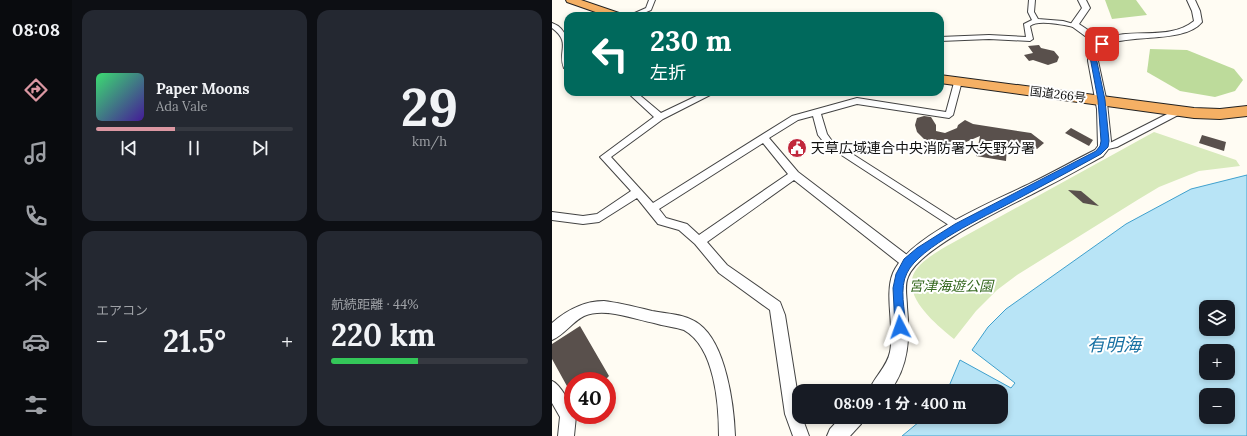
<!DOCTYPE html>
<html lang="ja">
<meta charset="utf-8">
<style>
:root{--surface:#171b24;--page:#242831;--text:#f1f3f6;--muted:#9ea1a6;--line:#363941;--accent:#db97a2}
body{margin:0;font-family:Lora,"Noto Sans JP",serif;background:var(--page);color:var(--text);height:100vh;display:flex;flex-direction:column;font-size:15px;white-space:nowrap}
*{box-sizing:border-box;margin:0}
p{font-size:13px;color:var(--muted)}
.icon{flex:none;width:22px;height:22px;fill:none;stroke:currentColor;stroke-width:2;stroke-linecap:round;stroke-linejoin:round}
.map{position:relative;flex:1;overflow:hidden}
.sheet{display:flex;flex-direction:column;gap:10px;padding:10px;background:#0d0f14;width:480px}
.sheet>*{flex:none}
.banner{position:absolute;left:12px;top:12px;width:380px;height:84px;border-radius:12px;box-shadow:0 2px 6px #0003;background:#00695c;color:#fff;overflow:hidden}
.fabs{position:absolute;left:647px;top:300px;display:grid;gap:8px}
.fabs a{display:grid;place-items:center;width:36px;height:36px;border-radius:8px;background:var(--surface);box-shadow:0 2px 6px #0003;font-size:20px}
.speed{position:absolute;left:12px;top:372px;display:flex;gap:8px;font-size:20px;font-weight:700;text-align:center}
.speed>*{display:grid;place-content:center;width:52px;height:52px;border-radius:50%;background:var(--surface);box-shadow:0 2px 6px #0003;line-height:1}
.speed .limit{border:6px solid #d22;background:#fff;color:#111}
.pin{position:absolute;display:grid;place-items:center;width:34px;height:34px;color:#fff;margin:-17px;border-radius:8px;box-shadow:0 2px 6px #0006}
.me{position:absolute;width:44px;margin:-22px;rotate:356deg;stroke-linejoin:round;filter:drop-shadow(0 0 3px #0008)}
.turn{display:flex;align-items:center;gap:14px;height:84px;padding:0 20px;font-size:18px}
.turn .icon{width:52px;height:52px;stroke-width:2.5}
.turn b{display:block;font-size:28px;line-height:34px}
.big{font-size:30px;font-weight:700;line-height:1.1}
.sheet .widget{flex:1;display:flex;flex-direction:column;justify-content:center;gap:6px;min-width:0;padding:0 14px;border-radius:12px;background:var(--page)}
.sheet .dial{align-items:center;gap:0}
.dial b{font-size:52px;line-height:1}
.song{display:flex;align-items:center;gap:12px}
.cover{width:48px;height:48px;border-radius:6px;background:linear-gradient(135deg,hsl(140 70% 55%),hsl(260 70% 35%))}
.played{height:4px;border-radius:2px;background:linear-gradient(90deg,var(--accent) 40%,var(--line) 40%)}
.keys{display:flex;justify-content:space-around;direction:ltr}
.heat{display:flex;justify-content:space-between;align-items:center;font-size:22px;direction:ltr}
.charge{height:6px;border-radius:3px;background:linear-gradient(90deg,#34c759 44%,var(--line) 0)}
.sheet .tiles{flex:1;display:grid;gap:10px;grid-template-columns:repeat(2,1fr)}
.trip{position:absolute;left:240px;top:384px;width:216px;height:40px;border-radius:12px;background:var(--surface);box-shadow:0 2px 6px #0003;font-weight:700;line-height:40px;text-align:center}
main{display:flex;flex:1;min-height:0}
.tabs{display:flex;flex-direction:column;width:72px;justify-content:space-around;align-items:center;background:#090b0e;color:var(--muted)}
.tabs .icon{width:28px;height:28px}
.tabs .current{color:var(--accent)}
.tabs b{font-size:18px;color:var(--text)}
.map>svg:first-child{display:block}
.green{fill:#d8eabc}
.forest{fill:#bddb9b}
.water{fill:#b8e4f6;stroke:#3fa0cd;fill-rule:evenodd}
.building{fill:#59504c}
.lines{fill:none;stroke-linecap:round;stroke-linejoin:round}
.minor-casing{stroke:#434343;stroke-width:2}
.tertiary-casing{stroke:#434343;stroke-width:2}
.trunk-casing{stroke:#212121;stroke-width:2}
.minor{fill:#fff;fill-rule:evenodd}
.tertiary{fill:#fff;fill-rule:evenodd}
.trunk{fill:#f5b064;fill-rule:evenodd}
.route{fill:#1a73e8;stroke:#114b97}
.labels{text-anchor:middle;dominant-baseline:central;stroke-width:4;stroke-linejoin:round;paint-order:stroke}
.far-street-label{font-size:12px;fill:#101010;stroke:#fff}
.poi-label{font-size:14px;fill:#101010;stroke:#fff;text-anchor:start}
.park-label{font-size:14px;font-style:italic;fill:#35691f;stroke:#fff}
.near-water-label{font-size:18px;font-style:italic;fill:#1871a3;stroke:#fff}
</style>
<main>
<nav class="tabs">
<b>08:08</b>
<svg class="icon current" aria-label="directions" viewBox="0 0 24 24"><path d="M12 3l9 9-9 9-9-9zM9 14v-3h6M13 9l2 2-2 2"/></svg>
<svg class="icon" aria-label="music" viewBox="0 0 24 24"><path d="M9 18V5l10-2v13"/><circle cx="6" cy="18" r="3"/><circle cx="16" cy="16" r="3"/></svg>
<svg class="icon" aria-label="phone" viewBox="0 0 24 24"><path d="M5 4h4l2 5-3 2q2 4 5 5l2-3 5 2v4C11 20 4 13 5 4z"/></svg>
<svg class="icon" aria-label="climate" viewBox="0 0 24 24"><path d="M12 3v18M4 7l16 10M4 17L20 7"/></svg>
<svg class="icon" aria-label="car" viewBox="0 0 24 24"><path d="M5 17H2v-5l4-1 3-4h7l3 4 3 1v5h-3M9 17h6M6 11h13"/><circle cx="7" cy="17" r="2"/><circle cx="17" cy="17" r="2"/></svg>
<svg class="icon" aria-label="filters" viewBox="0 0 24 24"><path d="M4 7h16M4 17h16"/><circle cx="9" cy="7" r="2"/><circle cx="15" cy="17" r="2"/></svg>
</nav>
<section class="sheet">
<div class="tiles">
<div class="widget">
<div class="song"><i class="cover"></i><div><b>Paper Moons</b><p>Ada Vale</p></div></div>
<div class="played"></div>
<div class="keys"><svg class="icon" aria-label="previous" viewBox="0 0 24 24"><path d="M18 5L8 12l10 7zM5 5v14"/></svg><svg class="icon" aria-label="pause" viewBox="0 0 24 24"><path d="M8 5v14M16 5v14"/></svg><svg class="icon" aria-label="next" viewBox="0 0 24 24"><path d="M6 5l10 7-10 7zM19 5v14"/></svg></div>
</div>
<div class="widget dial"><b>29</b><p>km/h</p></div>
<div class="widget"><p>エアコン</p>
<div class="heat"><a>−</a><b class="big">21.5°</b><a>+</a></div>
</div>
<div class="widget"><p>航続距離 · 44%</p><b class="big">220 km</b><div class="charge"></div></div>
</div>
</section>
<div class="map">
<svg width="695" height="436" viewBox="0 0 695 436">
<rect width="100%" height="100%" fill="#fffcf3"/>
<!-- green -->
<path class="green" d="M 602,132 L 684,160 L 688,166 L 647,171 L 607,187 L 587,199 L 465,275 L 445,290 L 424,311 L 402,339 C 384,324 342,291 368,265 C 375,258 385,252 393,247 Z"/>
<!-- forest -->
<g class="forest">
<path d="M 553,0 L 584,0 L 595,15 L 560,19 Z"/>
<path d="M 598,49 L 635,50 L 682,69 L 691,80 L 683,91 L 663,97 L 628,91 L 595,72 Z"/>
</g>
<!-- water -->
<path class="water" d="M 695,175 L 695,436 L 350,436 L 373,417 L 449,417 L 449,391 L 395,391 L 408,360 L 459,388 L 463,383 L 420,350 L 436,327 L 454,309 L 574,224 L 639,189 ZM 654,307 L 676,307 L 676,329 L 654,329 ZM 654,351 L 676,351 L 676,373 L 654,373 ZM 654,395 L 676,395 L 676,417 L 654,417 Z"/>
<!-- building -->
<g class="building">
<path d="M 487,45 L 489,48 L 502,51 L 507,57 L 505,62 L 496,65 L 481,60 L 477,61 L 472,55 L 481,53 L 476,46 Z"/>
<path d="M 372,116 L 379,117 L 384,125 L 384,131 L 393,133 L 405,128 L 406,125 L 413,120 L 421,124 L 479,133 L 492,143 L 485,149 L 469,140 L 468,149 L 455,147 L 454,161 L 424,156 L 428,136 L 407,145 L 394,146 L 372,139 L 365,132 L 363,125 L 365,118 Z"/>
<path d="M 519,128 L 541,140 L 537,146 L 513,133 Z"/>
<path d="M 650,135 L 674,142 L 672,151 L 647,143 Z"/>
<path d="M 516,190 L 529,191 L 547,206 L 531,203 Z"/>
<path d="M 28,326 L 57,376 L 52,381 L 21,381 L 21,397 L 0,359 L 0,344 Z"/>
</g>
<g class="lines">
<!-- minor casing -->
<g class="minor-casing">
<g id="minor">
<path d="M 97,0 L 103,0 L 99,10 L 85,16 L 76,16 L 94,8 Z"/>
<path d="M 477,0 L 483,0 L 482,12 L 486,19 L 511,21 L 525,25 L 522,27 C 512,25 486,19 478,26 L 481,39 L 478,41 L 437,39 L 388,41 L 388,37 L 437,35 L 474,37 L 472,24 L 480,20 L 476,12 Z"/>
<path d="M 0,23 C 20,30 16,53 16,70 L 12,68 C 5,51 20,43 0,28 Z"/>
<path d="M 403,79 L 406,79 L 410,81 L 401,115 L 397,118 L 305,104 L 269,114 L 275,134 L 280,141 L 410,224 L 412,227 L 410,230 L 406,231 L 274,145 L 266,135 L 261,116 L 246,120 L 217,138 L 246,172 L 359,258 L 361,262 L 359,266 L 355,267 L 351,266 L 242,180 L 155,242 L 175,265 L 228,302 L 233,315 L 247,403 L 247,417 L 250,417 L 257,436 L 241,436 L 233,414 L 218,310 L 167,273 L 143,244 L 127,230 L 106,224 L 85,198 L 47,222 L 31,224 L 0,220 L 0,212 L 31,216 L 45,214 L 79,191 L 48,157 L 102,117 L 75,92 L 84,92 L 109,113 L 153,92 L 164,92 L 111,119 L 59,157 L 101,203 L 240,116 L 305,98 L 394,112 ZM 211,143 L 236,174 L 147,235 L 135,224 L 114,218 L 107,209 Z"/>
<path d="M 627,108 L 631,111 L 630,113 L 565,147 L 552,150 L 547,147 L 549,145 L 560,142 Z"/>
<path d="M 52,301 C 68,303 84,307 100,311 C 116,314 134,314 147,324 C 174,344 182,405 183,436 L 167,436 C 167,405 163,347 132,330 C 122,327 112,326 102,323 C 81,319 53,307 32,316 C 20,322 12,335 0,340 L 0,323 C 15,310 32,301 52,301 Z"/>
<path d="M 0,381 C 8,384 21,406 21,415 L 24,416 L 22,436 L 6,436 L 8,417 L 0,403 Z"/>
</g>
</g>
<!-- tertiary casing -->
<g class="tertiary-casing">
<g id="tertiary">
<path d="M 526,0 L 534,0 L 538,8 L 527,24 L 551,40 C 579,26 616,42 642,21 L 640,11 L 635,0 L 643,0 L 648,11 L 650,22 C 627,50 545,25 546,61 L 555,103 L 559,141 L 558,147 L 551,156 C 531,167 510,179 490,189 C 460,205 367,247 356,277 C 352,286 355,297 355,307 C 358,337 357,366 338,391 L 317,391 C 322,377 335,367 338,352 C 343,327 332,295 341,273 C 356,237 438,203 473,186 C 496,175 519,162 543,150 L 546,146 L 545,109 L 536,61 L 536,56 L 544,44 L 518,25 L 530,8 Z"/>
<path d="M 289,417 L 312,417 L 309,424 L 298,436 L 275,436 L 278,429 Z"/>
</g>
</g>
<!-- trunk casing -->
<g class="trunk-casing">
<g id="trunk">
<path d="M 14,0 L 29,0 L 70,14 L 72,16 L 55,16 L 15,2 Z"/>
<path d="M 388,75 L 642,108 L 668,109 L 695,106 L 695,116 L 668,119 L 642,118 L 388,83 Z"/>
</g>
</g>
<!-- minor -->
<use href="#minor" class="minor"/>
<!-- tertiary -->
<use href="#tertiary" class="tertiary"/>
<!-- trunk -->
<use href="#trunk" class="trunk"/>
</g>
<!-- route -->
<path class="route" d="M 548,43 L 553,44 L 548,50 L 544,57 L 553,100 L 557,141 L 556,147 L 549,154 C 520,170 490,186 460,202 C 434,216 367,247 355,273 C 347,288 353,311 354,327 L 352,331 L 348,333 L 344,331 L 343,327 L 341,288 L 344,274 L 352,259 L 365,248 L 403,224 L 544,151 L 548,146 L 549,141 L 546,100 L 538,57 L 543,48 Z"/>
<!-- icons -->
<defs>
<g id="civic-disc" transform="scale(1)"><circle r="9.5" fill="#c1273b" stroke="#fff"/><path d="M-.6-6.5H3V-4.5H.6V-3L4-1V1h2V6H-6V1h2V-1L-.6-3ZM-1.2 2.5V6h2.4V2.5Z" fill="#fff"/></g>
</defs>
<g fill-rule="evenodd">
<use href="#civic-disc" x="245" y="148"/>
</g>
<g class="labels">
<!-- far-street labels -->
<g class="far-street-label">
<text transform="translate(506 94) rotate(7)">国道266号</text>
</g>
<!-- poi labels -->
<g class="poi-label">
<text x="259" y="148">天草広域連合中央消防署大矢野分署</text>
</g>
<!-- park labels -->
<g class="park-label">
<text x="399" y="286">宮津海遊公園</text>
</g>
<!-- near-water labels -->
<g class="near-water-label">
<text x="562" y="344">有明海</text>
</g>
</g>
</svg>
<div class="fabs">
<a><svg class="icon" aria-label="layers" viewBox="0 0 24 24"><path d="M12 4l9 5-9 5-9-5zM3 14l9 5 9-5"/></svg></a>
<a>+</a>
<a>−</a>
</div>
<div class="speed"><div class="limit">40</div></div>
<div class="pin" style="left:550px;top:44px;background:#d93025"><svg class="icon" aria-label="arrive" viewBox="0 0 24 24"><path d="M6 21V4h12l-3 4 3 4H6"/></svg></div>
<svg class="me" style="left:348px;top:327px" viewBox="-20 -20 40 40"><path d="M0-17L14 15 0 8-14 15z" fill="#1a73e8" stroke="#fff" stroke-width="4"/></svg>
<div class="trip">08:09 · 1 分 · 400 m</div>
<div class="banner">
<div class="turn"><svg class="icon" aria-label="left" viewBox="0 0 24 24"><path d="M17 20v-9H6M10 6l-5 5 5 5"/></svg><div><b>230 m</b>左折</div></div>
</div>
</div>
</main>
